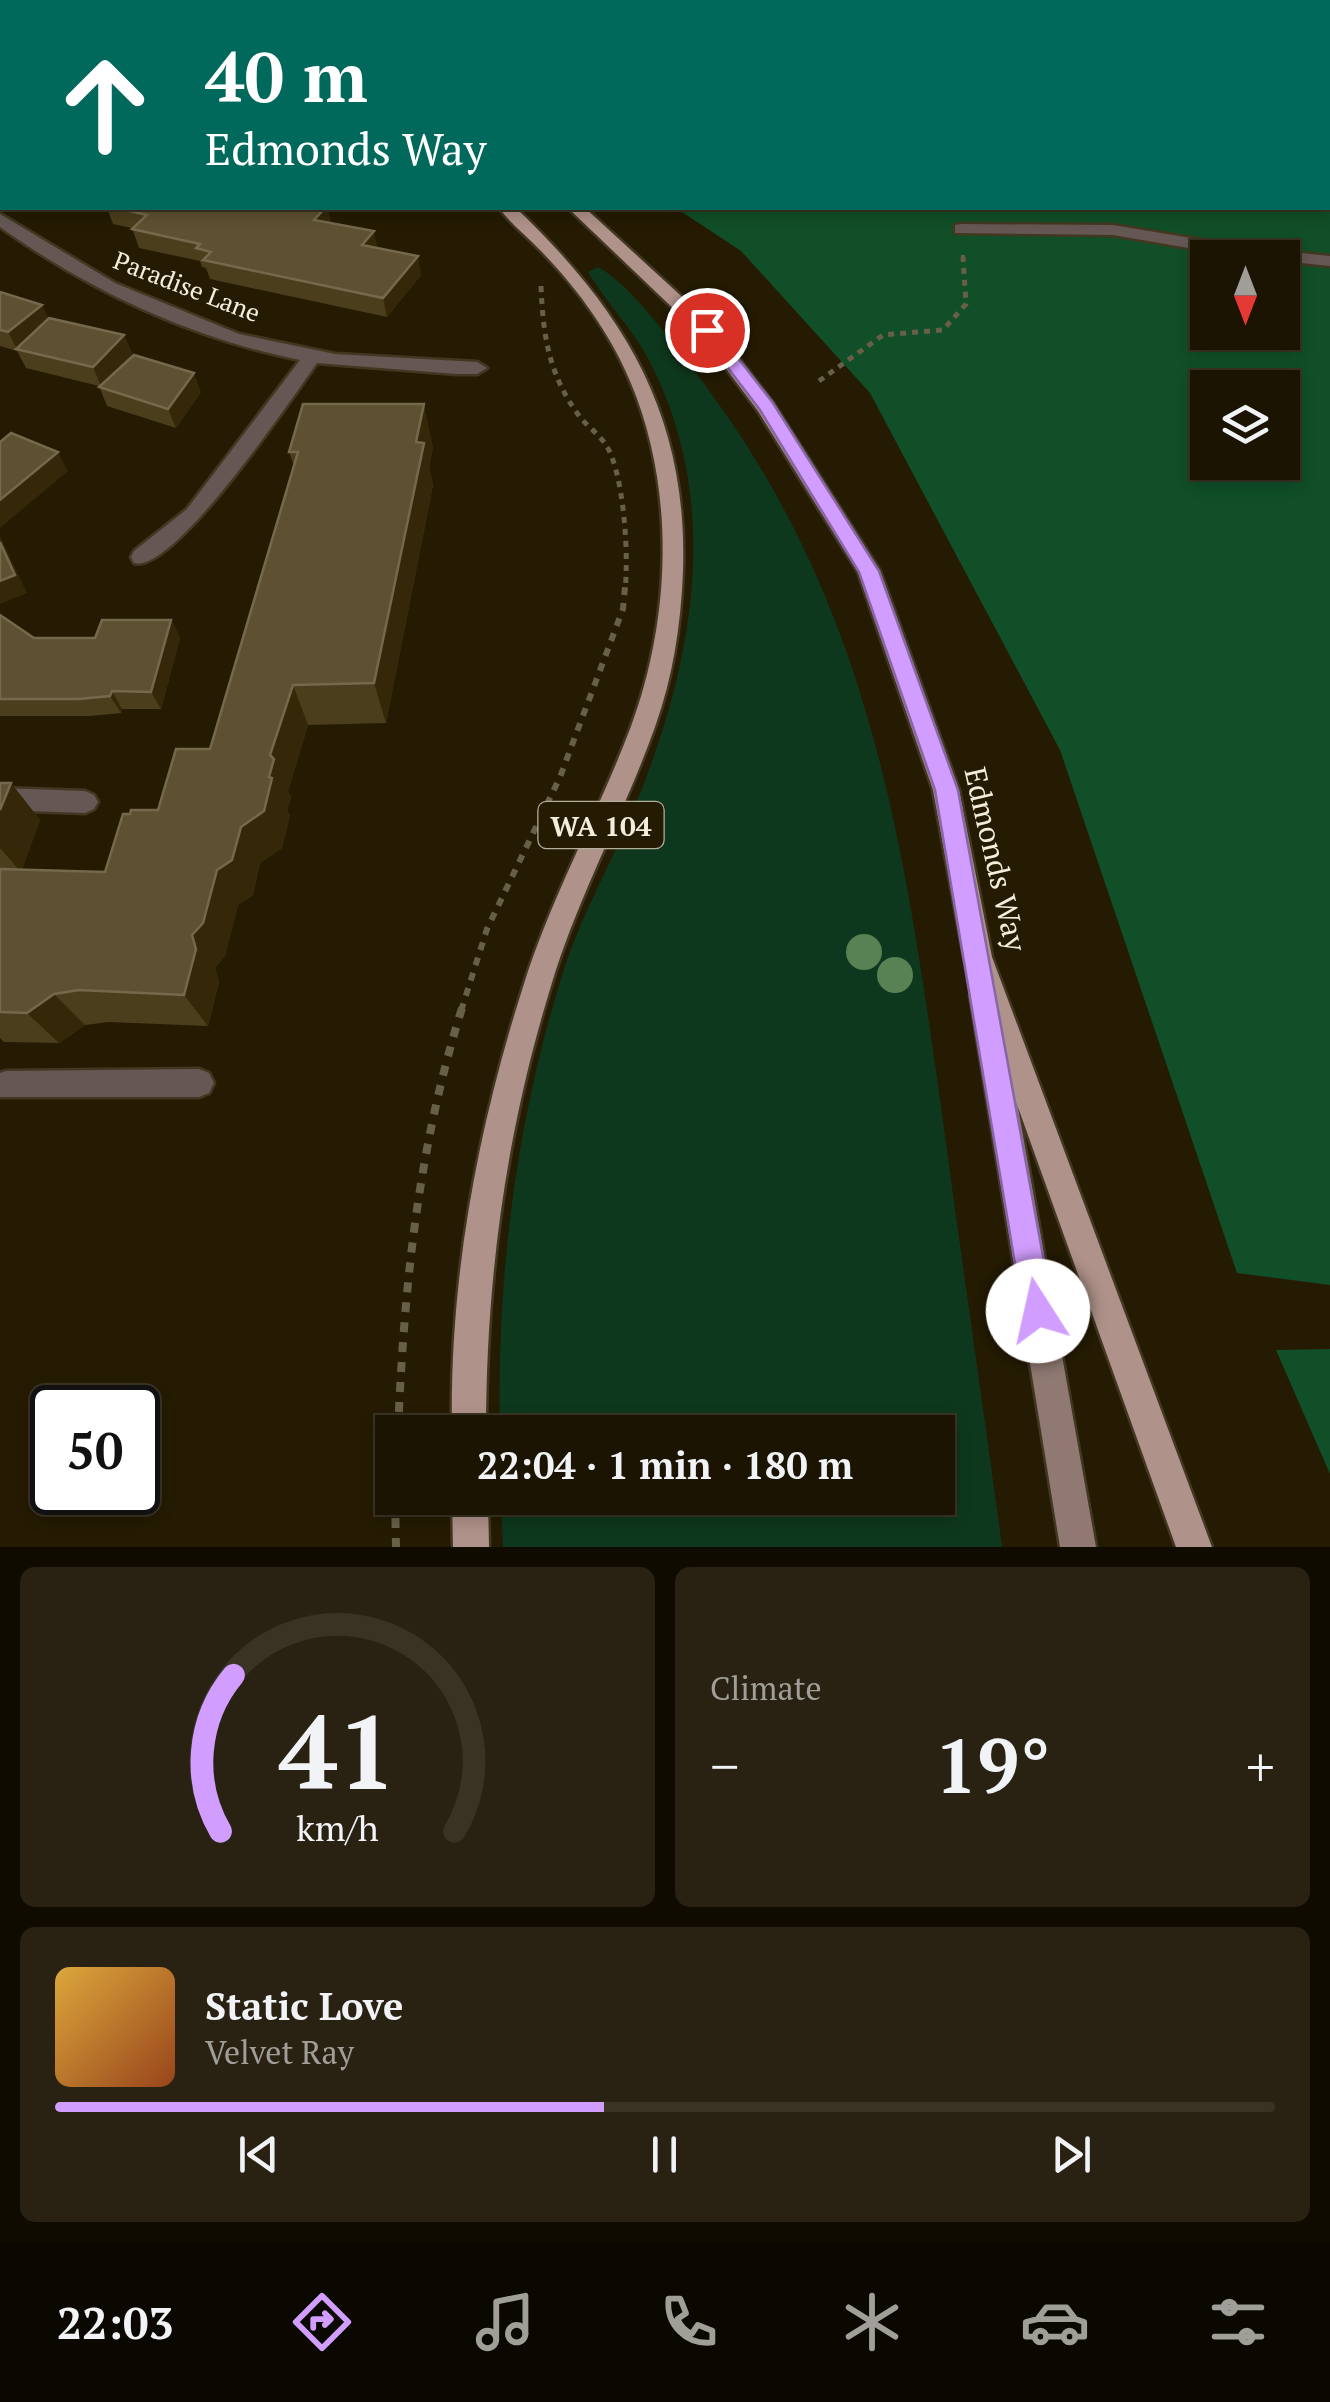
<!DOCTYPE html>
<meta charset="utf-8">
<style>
:root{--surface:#1c1402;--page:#292111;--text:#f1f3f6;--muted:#a09e99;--line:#3a3324;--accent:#d19dfe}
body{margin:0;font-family:"PT Serif",serif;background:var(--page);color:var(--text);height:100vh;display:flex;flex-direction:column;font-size:38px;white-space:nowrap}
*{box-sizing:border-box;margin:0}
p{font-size:32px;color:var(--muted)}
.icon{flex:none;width:55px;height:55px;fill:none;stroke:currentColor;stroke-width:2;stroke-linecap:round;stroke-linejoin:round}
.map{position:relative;height:1547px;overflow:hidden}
.side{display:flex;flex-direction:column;gap:20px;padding:20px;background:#0f0b01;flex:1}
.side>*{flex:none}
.hud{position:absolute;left:0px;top:0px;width:1330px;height:210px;box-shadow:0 5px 15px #0003,0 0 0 2px var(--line);background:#00695c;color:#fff;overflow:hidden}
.needle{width:65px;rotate:180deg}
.fabs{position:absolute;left:1190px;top:240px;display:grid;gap:20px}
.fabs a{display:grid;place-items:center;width:110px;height:110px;border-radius:0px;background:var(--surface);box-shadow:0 5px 15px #0003,0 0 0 2px var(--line);font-size:50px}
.speed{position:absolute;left:30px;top:1385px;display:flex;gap:20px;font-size:50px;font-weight:700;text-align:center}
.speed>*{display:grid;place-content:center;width:130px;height:130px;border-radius:50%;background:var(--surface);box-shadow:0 5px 15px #0003,0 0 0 2px var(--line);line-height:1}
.speed .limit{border:5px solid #111;border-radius:15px;background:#fff;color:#111}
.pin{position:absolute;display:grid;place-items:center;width:85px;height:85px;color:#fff;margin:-42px;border:5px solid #fff;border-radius:50%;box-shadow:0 2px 10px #0007}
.me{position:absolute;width:110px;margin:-55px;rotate:350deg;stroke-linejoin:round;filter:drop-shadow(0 0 8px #0008)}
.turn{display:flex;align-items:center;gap:35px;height:210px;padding:0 40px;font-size:45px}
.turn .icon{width:130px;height:130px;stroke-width:2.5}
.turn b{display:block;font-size:70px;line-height:85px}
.big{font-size:75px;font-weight:700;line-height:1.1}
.side .card{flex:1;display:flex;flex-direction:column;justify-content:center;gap:15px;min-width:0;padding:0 35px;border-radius:15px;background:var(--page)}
.side .dial{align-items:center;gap:0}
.dial svg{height:260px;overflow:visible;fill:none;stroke:var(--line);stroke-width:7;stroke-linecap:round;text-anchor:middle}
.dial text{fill:var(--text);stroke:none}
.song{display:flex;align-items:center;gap:30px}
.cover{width:120px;height:120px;border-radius:15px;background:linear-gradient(135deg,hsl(40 70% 55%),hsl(20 70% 35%))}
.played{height:10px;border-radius:5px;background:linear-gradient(90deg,var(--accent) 45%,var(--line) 45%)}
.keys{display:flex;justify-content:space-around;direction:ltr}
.heat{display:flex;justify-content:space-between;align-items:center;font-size:55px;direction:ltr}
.side .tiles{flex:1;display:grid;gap:20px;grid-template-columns:1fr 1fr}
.card:last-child{grid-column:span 2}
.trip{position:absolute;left:375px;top:1415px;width:580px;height:100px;border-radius:0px;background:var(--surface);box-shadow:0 5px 15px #0003,0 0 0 2px var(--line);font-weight:700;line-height:100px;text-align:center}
.tabs{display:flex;height:160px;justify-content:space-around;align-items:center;background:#0b0801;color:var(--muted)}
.tabs .icon{width:70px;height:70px}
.tabs .on{color:var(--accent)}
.tabs b{font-size:45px;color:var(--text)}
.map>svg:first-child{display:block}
.green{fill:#0e381d}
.forest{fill:#104f28;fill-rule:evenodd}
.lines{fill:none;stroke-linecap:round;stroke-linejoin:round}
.lane-casing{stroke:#423821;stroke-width:5}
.street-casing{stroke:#423821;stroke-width:5}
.secondary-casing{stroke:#423821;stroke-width:5}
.primary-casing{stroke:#423821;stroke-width:5}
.path-far3{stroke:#685f49;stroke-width:4;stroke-dasharray:5 5;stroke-linecap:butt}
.path-far2{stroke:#685f49;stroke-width:5;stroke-dasharray:6 6;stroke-linecap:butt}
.path-far1{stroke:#685f49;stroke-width:6;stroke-dasharray:8 8;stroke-linecap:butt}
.path{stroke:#685f49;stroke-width:8;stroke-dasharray:10 10;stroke-linecap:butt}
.lane{fill:#655753;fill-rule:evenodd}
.street{fill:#655753;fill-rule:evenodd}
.secondary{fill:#8f7972;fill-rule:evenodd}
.primary{fill:#af928a;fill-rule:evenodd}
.tree{fill:#588154}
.wall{fill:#4b3e1c}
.shaded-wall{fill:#342809}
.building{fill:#5d5131;stroke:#74694c;stroke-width:2.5}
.route{fill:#d19dfe;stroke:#8866a5;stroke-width:2.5}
.labels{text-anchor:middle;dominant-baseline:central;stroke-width:9;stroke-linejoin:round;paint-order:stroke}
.far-street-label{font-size:25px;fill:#f3eddd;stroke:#251b02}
.shield{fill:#251b02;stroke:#b5ae9b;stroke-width:2.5}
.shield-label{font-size:28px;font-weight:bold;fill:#f3eddd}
.street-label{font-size:30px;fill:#f3eddd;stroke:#251b02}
</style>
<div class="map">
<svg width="1330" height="1547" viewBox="0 0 1330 1547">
<rect width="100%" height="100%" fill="#251b02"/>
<!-- green -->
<path class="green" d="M 598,267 C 629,283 673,343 695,372 C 872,601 904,844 943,1121 C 962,1263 983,1405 1002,1547 L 503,1547 L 501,1498 L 938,1498 L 938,1432 L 500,1432 C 496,1275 517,1114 566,963 C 584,910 612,862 633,811 C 691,671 723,515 655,372 C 638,334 609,307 588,272 Z"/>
<!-- forest -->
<g class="forest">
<path d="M 1008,0 L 1330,0 L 1330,1285 L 1237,1273 L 1060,750 L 870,393 L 741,251 L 676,208 L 1328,208 L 1328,2 ZM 1208,258 L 1282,258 L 1282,332 L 1208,332 ZM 1208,388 L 1282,388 L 1282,462 L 1208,462 Z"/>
<path d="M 1330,1349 L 1330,1474 L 1276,1350 Z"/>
</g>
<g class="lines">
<!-- lane casing -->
<g class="lane-casing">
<g id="lane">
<path d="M 0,788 L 85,791 L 94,795 L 98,802 L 94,809 L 85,813 L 0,810 Z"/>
<path d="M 199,1069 L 209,1073 L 214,1083 L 209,1093 L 199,1097 L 0,1097 L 0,1073 L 6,1071 Z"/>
</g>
</g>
<!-- street casing -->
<g class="street-casing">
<g id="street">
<path d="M 0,214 L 115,283 L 239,334 L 335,354 L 477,362 L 487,368 L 477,374 L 457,374 L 317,363 C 292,398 174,574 134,563 L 131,557 L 134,551 L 187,509 L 300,360 C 191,338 90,291 0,227 Z"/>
<path d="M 961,224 L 1113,225 L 1251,248 L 1330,256 L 1330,266 L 1282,261 L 1282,258 L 1247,258 L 1113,235 L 955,233 L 955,225 Z"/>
</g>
</g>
<!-- secondary casing -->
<g class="secondary-casing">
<path id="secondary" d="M 984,982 L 994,986 L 998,995 L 1096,1547 L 1060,1547 L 970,995 L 974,986 Z"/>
</g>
<!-- primary casing -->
<g class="primary-casing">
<g id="primary">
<path d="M 82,0 L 104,0 L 106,2 L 84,2 Z"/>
<path d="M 499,208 L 516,208 C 625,312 688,416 683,571 C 681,624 673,677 655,727 C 624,814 578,896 551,986 C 506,1132 486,1279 486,1432 L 452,1432 C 449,1281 477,1131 523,987 C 551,897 597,816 630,729 C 671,620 676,489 630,381 C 610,333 577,288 541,251 C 527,236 511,224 499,208 Z"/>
<path d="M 568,208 L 585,208 L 714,326 L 773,403 L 880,571 L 959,790 L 992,957 L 1212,1547 L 1176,1547 L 964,957 L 933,790 L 858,572 L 758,411 L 700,334 Z"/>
<path d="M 452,1498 L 488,1498 L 489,1547 L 453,1547 Z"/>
</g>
</g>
<!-- path-far3 -->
<path class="path-far3" d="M 963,255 L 963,260"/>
<!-- path-far2 -->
<g class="path-far2">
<path d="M 541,286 C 543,336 549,376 580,417 C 587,426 599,434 606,445 C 624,473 629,556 625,590"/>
<path d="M 819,381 L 883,335 L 943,330 L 966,304 L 963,257"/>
</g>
<!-- path-far1 -->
<path class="path-far1" d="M 461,1011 L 487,929 L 560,777 L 623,609 L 625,587"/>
<!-- path -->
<g class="path">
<path d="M 398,1432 C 404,1287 418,1148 462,1008"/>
<path d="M 395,1498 L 396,1547"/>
</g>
<!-- lane -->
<use href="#lane" class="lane"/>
<!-- street -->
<use href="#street" class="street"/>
<!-- secondary -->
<use href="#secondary" class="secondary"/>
<!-- primary -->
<use href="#primary" class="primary"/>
</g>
<!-- trees -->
<g class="tree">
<circle cx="864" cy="952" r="18"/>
<circle cx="895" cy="975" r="18"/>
</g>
<!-- wall -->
<g class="wall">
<path d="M 2,33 L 2,101 L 0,100 L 0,35 Z"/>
<path d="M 107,208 L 327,208 L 331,223 L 377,248 L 421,275 L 387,317 L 210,279 L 206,268 L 202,267 L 200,261 L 139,248 L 132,228 L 113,224 Z"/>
<path d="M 0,292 L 42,305 L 48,319 L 124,335 L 132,354 L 118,369 L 201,392 L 176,428 L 107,406 L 99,386 L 26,368 L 17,351 L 0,346 Z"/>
<path d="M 433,447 L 429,467 L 433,485 L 386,723 L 308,725 L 288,791 L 291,797 L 287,811 L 290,815 L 282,848 L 260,863 L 253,895 L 238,905 L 225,956 L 215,968 L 219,982 L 208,1026 L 109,1022 L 85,1025 L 59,1043 L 4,1042 L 0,1038 L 0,783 L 11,783 L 40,820 L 22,869 L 105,872 L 130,814 L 158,810 L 210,749 L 294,466 L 289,452 Z"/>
<path d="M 0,615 L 34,638 L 95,638 L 171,620 L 180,638 L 161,709 L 122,709 L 121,713 L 90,716 L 0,716 Z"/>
</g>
<!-- shaded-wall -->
<g class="shaded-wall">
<path d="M 325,208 L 327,208 L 331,225 L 314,220 Z"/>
<path d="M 374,231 L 378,250 L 362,245 Z"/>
<path d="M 418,256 L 421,275 L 387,317 L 383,298 Z"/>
<path d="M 42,305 L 51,324 L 17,349 L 8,332 Z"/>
<path d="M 124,335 L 132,354 L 101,386 L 93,367 Z"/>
<path d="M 194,373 L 201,392 L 176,428 L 168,409 Z"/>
<path d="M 424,404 L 433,447 L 429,467 L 433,485 L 386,723 L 374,683 L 416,442 Z"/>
<path d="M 58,452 L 68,471 L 0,528 L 0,500 Z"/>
<path d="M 0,536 L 27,593 L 0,604 Z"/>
<path d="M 171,620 L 180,638 L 161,709 L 151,692 Z"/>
<path d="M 293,685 L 308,725 L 288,791 L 291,797 L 287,811 L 290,815 L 282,848 L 260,863 L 253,895 L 238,905 L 225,956 L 215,968 L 219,982 L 208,1026 L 184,995 L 192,935 L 217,870 L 269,777 L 270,755 Z"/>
<path d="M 112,691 L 122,709 L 121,713 L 110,696 Z"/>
<path d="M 11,783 L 40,820 L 21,872 L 0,848 L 0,810 Z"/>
<path d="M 54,994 L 85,1025 L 59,1043 L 27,1013 Z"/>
</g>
<!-- building -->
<g class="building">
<path d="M 449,0 L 538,0 L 539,2 L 448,2 Z"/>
<path d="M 2,33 L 2,86 L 0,85 L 0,35 Z"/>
<path d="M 117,208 L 325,208 L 314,220 L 374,231 L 362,245 L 418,256 L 383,298 L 203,260 L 211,252 L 196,248 L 200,244 L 132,229 L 147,215 Z"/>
<path d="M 0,292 L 42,305 L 8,332 L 0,330 Z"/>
<path d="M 49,318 L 124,335 L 93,367 L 16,349 Z"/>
<path d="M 134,355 L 194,373 L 168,409 L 99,387 Z"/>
<path d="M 303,404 L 424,404 L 416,442 L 424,443 L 374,683 L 293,685 L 270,755 L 274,759 L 269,777 L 272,778 L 264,811 L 241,827 L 232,860 L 217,870 L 203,923 L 192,935 L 196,949 L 184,995 L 79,990 L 54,994 L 27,1013 L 0,1012 L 0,869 L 105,872 L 123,814 L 130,814 L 131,810 L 158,810 L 176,749 L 210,749 L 298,452 L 289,452 Z"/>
<path d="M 11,433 L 58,452 L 0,500 L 0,442 Z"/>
<path d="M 0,542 L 15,575 L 0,581 Z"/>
<path d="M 0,615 L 34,638 L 95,638 L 102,620 L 171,620 L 151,692 L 112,691 L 110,696 L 79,699 L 0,699 Z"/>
<path d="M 0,783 L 11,783 L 0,810 Z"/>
</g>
<!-- route -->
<path class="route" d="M 707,325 L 713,326 L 773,403 L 879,571 L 958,790 L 1053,1311 L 1048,1322 L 1038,1326 L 1027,1322 L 1023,1311 L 935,790 L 859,572 L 760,410 L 699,330 Z"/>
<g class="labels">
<!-- far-street labels -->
<g class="far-street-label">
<text transform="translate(187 286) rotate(21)">Paradise Lane</text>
</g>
<!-- shield labels -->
<rect class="shield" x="538.5" y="802" width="125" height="46" rx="8"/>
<g class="shield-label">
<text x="601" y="825">WA 104</text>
</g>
<!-- street labels -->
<g class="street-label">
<text transform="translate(996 859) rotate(77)">Edmonds Way</text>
</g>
</g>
</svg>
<div class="fabs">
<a><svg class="needle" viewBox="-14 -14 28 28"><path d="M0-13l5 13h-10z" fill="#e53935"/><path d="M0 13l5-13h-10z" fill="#a09e99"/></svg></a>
<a><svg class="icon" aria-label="layers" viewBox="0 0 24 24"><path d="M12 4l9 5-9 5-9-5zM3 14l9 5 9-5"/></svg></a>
</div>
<div class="speed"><div class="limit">50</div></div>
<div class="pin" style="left:707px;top:330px;background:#d93025"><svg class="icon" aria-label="arrive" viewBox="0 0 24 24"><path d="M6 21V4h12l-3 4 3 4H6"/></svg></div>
<svg class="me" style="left:1038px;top:1311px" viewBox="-20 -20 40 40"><circle r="19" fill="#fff"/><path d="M0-13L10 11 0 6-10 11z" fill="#d19dfe"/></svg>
<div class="trip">22:04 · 1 min · 180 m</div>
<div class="hud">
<div class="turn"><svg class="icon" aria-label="ahead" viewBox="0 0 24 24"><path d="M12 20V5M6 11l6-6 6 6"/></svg><div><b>40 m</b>Edmonds Way</div></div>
</div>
</div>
<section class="side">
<div class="tiles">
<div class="card dial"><svg viewBox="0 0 100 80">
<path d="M14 69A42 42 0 1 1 86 69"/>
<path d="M14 69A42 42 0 0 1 18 21" stroke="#d19dfe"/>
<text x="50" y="56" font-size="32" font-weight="700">41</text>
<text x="50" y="72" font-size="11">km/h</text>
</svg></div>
<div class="card"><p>Climate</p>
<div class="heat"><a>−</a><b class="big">19°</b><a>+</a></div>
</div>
<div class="card">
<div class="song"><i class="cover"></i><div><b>Static Love</b><p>Velvet Ray</p></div></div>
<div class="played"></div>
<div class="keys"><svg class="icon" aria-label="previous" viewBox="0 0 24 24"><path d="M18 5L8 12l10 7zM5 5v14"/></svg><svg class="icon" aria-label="pause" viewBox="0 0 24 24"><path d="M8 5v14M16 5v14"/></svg><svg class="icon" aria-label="next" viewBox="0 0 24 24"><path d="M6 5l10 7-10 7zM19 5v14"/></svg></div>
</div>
</div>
</section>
<nav class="tabs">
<b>22:03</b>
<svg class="icon on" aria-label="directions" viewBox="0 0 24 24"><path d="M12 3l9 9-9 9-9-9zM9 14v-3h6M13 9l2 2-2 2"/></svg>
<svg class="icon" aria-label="music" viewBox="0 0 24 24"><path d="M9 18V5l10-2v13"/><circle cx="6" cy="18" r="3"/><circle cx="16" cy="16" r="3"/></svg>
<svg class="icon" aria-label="phone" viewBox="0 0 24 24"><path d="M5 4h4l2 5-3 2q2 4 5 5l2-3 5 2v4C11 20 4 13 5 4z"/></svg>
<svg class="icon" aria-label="climate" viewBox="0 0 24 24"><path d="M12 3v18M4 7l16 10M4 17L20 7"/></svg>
<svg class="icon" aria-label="car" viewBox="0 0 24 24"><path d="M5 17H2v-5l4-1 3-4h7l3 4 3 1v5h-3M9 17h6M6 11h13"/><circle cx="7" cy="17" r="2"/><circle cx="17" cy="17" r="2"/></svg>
<svg class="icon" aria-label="filters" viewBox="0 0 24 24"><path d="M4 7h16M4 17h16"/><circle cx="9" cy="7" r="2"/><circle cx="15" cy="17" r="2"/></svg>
</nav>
